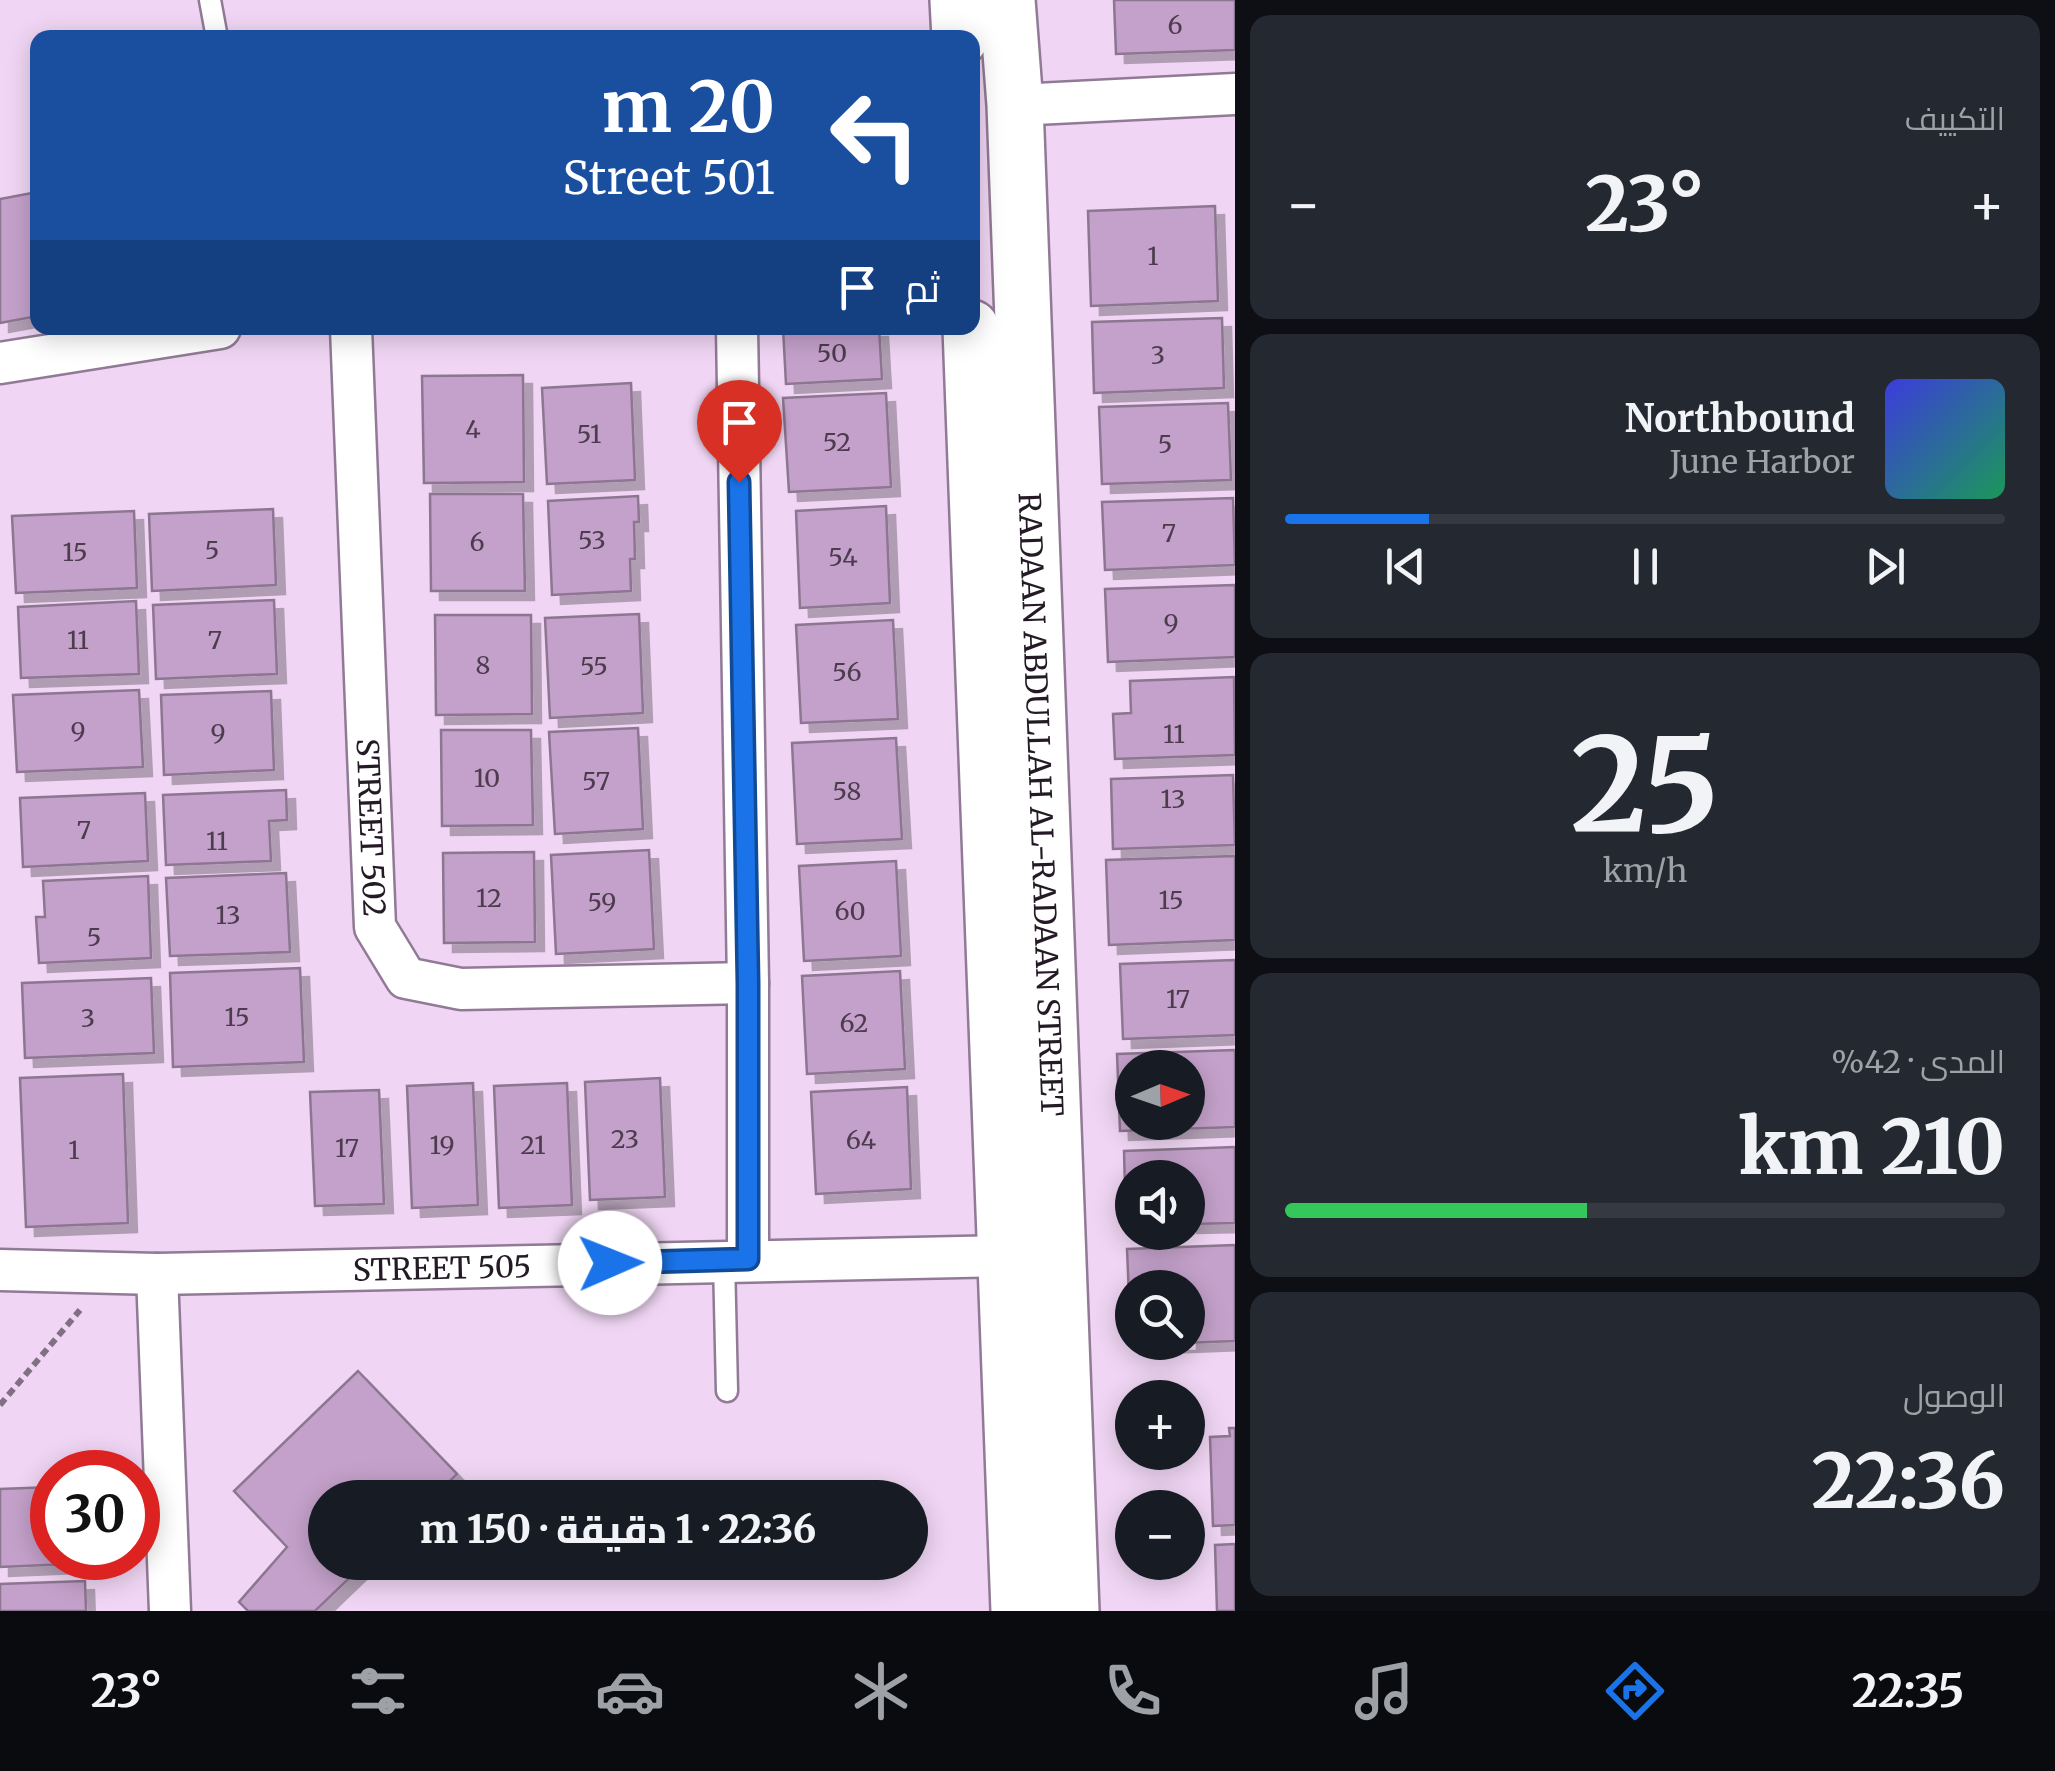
<!DOCTYPE html>
<html lang="ar">
<meta charset="utf-8">
<style>
:root{--surface:#171b24;--page:#242831;--text:#f1f3f6;--muted:#9ea1a6;--line:#363941;--accent:#1a73e8}
body{margin:0;font-family:Merriweather,Cairo,serif;background:var(--page);color:var(--text);direction:rtl;height:100vh;display:flex;flex-direction:column;font-size:38px;white-space:nowrap}
*{box-sizing:border-box;margin:0}
p{font-size:32px;color:var(--muted)}
.icon{flex:none;width:55px;height:55px;fill:none;stroke:currentColor;stroke-width:2;stroke-linecap:round;stroke-linejoin:round}
.map{position:relative;flex:1;overflow:hidden;direction:ltr}
.details{display:flex;flex-direction:column;gap:15px;padding:15px;background:#0d0f14;width:820px}
.details>*{flex:none}
.hud{position:absolute;left:30px;top:30px;width:950px;height:305px;border-radius:20px;box-shadow:0 5px 25px #0003;direction:rtl;background:#1a4fa0;color:#fff;overflow:hidden}
.needle{width:65px;rotate:88deg}
.controls{position:absolute;left:1115px;top:1050px;display:grid;gap:20px}
.controls a{display:grid;place-items:center;width:90px;height:90px;border-radius:50%;background:var(--surface);box-shadow:0 5px 25px #0003;font-size:50px}
.speed{position:absolute;left:30px;top:1450px;display:flex;gap:20px;font-size:50px;font-weight:700;text-align:center}
.speed>*{display:grid;place-content:center;width:130px;height:130px;border-radius:50%;background:var(--surface);box-shadow:0 5px 25px #0003;line-height:1}
.speed .limit{border:15px solid #d22;background:#fff;color:#111}
.pin{position:absolute;display:grid;place-items:center;width:85px;height:85px;color:#fff;margin:-102px -42px;border-radius:50% 50% 50% 0;rotate:-45deg;box-shadow:0 0 10px #0007}
.pin .icon{rotate:45deg}
.me{position:absolute;width:110px;margin:-55px;rotate:89deg;stroke-linejoin:round;filter:drop-shadow(0 0 8px #0008)}
.turn{display:flex;align-items:center;gap:35px;height:210px;padding:0 40px;font-size:45px}
.turn .icon{width:130px;height:130px;stroke-width:2.5}
.turn b{display:block;font-size:70px;line-height:85px}
.then{display:flex;align-items:center;height:95px;padding:0 40px;background:#0003;gap:20px;font-size:38px}
.big{font-size:75px;font-weight:800;line-height:1.1}
.details .widget{flex:1;display:flex;flex-direction:column;justify-content:center;gap:15px;min-width:0;padding:0 35px;border-radius:20px;background:var(--page)}
.details .dial{align-items:center;gap:0}
.dial b{font-size:130px;line-height:1}
.song{display:flex;align-items:center;gap:30px}
.cover{width:120px;height:120px;border-radius:15px;background:linear-gradient(135deg,hsl(240 70% 55%),hsl(150 70% 35%))}
.played{height:10px;border-radius:5px;background:linear-gradient(90deg,var(--accent) 20%,var(--line) 20%)}
.keys{display:flex;justify-content:space-around;direction:ltr}
.heat{display:flex;justify-content:space-between;align-items:center;font-size:55px;direction:ltr}
.charge{height:15px;border-radius:8px;background:linear-gradient(90deg,#34c759 42%,var(--line) 0)}
.trip{position:absolute;left:308px;top:1480px;width:620px;height:100px;border-radius:50px;background:var(--surface);box-shadow:0 5px 25px #0003;font-weight:800;line-height:100px;text-align:center;direction:rtl}
.menu{display:flex;height:160px;justify-content:space-around;align-items:center;background:#090b0e;color:var(--muted)}
.menu .icon{width:70px;height:70px}
.menu .on{color:var(--accent)}
.menu b{font-size:45px;color:var(--text)}
main{display:flex;flex:1;min-height:0}
.map>svg:first-child{display:block}
.building{fill:#c4a1ca;stroke:#8d7691;stroke-width:2.5;fill-rule:evenodd;filter:url(#shadow)}
.lines{fill:none;stroke-linecap:round;stroke-linejoin:round}
.lane-casing{stroke:#917a95;stroke-width:25}
.street-casing{stroke:#917a95;stroke-width:45}
.secondary-casing{stroke:#917a95;stroke-width:60}
.path{stroke:#817083;stroke-width:6;stroke-dasharray:8 5;stroke-linecap:butt}
.lane{stroke:#fff;stroke-width:20}
.street{stroke:#fff;stroke-width:40}
.secondary{stroke:#fff;stroke-width:55}
.route-casing{stroke:#114b97;stroke-width:25}
.route{stroke:#1a73e8;stroke-width:18}
.labels{text-anchor:middle;dominant-baseline:central;stroke-width:8;stroke-linejoin:round;paint-order:stroke}
.number-label{font-size:25px;fill:#4c3c4e}
.street-label{font-size:30px;fill:#241a25;stroke:#fff}
</style>
<main>
<section class="details">
<div class="widget"><p>التكييف</p>
<div class="heat"><a>−</a><b class="big">23°</b><a>+</a></div>
</div>
<div class="widget">
<div class="song"><i class="cover"></i><div><b>Northbound</b><p>June Harbor</p></div></div>
<div class="played"></div>
<div class="keys"><svg class="icon" aria-label="previous" viewBox="0 0 24 24"><path d="M18 5L8 12l10 7zM5 5v14"/></svg><svg class="icon" aria-label="pause" viewBox="0 0 24 24"><path d="M8 5v14M16 5v14"/></svg><svg class="icon" aria-label="next" viewBox="0 0 24 24"><path d="M6 5l10 7-10 7zM19 5v14"/></svg></div>
</div>
<div class="widget dial"><b>25</b><p>km/h</p></div>
<div class="widget"><p>المدى · 42%</p><b class="big">210 km</b><div class="charge"></div></div>
<div class="widget"><p>الوصول</p><b class="big">22:36</b></div>
</section>
<div class="map">
<svg width="1235" height="1611" viewBox="0 0 1235 1611">
<defs>
<filter id="shadow"><feDropShadow dx="9" dy="9" stdDeviation="0" flood-color="#0004"/></filter>
</defs>
<rect width="100%" height="100%" fill="#f0d6f4"/>
<!-- building -->
<g class="building">
<path d="M 1114,0 L 1235,0 L 1235,50 L 1116,54 Z"/>
<path d="M 32,193 L 38,225 L 38,316 L 0,323 L 0,199 Z"/>
<path d="M 1215,206 L 1218,301 L 1091,306 L 1088,211 Z"/>
<path d="M 1222,318 L 1224,388 L 1094,393 L 1092,322 Z"/>
<path d="M 783,328 L 879,328 L 882,379 L 786,384 Z"/>
<path d="M 523,375 L 524,482 L 424,483 L 422,376 Z"/>
<path d="M 631,383 L 635,480 L 547,484 L 542,388 Z"/>
<path d="M 886,393 L 891,487 L 789,492 L 783,398 Z"/>
<path d="M 1228,403 L 1231,480 L 1102,484 L 1099,407 Z"/>
<path d="M 430,494 L 523,494 L 525,591 L 431,591 Z"/>
<path d="M 638,496 L 639,522 L 634,522 L 635,559 L 630,559 L 631,591 L 552,595 L 548,501 Z"/>
<path d="M 1233,498 L 1235,565 L 1105,570 L 1102,502 Z"/>
<path d="M 886,506 L 890,603 L 800,608 L 796,511 Z"/>
<path d="M 273,509 L 276,585 L 152,591 L 149,514 Z"/>
<path d="M 134,511 L 137,588 L 16,593 L 12,516 Z"/>
<path d="M 1235,585 L 1235,657 L 1108,662 L 1105,589 Z"/>
<path d="M 274,600 L 277,674 L 156,679 L 153,605 Z"/>
<path d="M 136,601 L 139,674 L 21,678 L 18,607 Z"/>
<path d="M 639,614 L 643,713 L 550,718 L 545,618 Z"/>
<path d="M 435,615 L 531,615 L 532,714 L 436,715 Z"/>
<path d="M 893,620 L 898,719 L 801,723 L 796,625 Z"/>
<path d="M 1234,677 L 1235,755 L 1115,759 L 1113,714 L 1131,713 L 1130,681 Z"/>
<path d="M 139,690 L 143,767 L 17,772 L 13,695 Z"/>
<path d="M 271,691 L 274,770 L 164,775 L 161,695 Z"/>
<path d="M 638,728 L 643,829 L 555,834 L 549,732 Z"/>
<path d="M 441,730 L 531,730 L 533,825 L 442,826 Z"/>
<path d="M 896,738 L 902,839 L 797,844 L 792,743 Z"/>
<path d="M 1233,775 L 1235,845 L 1113,849 L 1111,779 Z"/>
<path d="M 286,790 L 287,820 L 269,821 L 271,861 L 166,865 L 163,795 Z"/>
<path d="M 145,793 L 148,861 L 23,867 L 20,798 Z"/>
<path d="M 649,850 L 654,949 L 556,954 L 551,855 Z"/>
<path d="M 534,852 L 535,942 L 444,943 L 443,853 Z"/>
<path d="M 1235,856 L 1235,940 L 1109,945 L 1106,860 Z"/>
<path d="M 896,861 L 901,956 L 804,961 L 799,866 Z"/>
<path d="M 286,873 L 290,952 L 170,956 L 166,878 Z"/>
<path d="M 148,876 L 151,958 L 39,963 L 36,917 L 45,917 L 43,881 Z"/>
<path d="M 1235,960 L 1235,1035 L 1123,1039 L 1120,964 Z"/>
<path d="M 300,968 L 304,1062 L 173,1067 L 170,973 Z"/>
<path d="M 900,971 L 905,1069 L 807,1074 L 802,976 Z"/>
<path d="M 151,978 L 154,1053 L 25,1058 L 22,983 Z"/>
<path d="M 1235,1050 L 1235,1127 L 1120,1131 L 1117,1054 ZM 1132,1068 L 1188,1068 L 1188,1122 L 1132,1122 Z"/>
<path d="M 123,1074 L 128,1223 L 26,1227 L 20,1078 Z"/>
<path d="M 660,1078 L 665,1197 L 590,1200 L 585,1082 Z"/>
<path d="M 473,1083 L 478,1205 L 412,1208 L 407,1086 Z"/>
<path d="M 567,1083 L 572,1205 L 499,1208 L 494,1086 Z"/>
<path d="M 907,1087 L 911,1189 L 816,1194 L 811,1092 Z"/>
<path d="M 379,1090 L 384,1204 L 315,1206 L 310,1092 Z"/>
<path d="M 1235,1147 L 1235,1223 L 1188,1224 L 1188,1178 L 1132,1178 L 1132,1226 L 1126,1226 L 1124,1151 Z"/>
<path d="M 1235,1245 L 1235,1341 L 1131,1345 L 1127,1249 ZM 1132,1288 L 1188,1288 L 1188,1342 L 1132,1342 Z"/>
<path d="M 358,1371 L 457,1474 L 433,1498 L 325,1498 L 325,1562 L 366,1562 L 315,1611 L 248,1611 L 239,1602 L 287,1547 L 234,1491 Z"/>
<path d="M 1229,1428 L 1235,1428 L 1235,1525 L 1213,1526 L 1210,1437 L 1230,1436 Z"/>
<path d="M 52,1487 L 52,1558 L 92,1558 L 92,1563 L 0,1567 L 0,1489 Z"/>
<path d="M 1235,1544 L 1235,1611 L 1217,1611 L 1215,1545 Z"/>
<path d="M 85,1581 L 86,1611 L 0,1611 L 0,1584 Z"/>
</g>
<g class="lines">
<!-- lane casing -->
<g class="lane-casing">
<g id="lane">
<path d="M 210,0 L 217,38"/>
<path d="M 724,1260 L 727,1391"/>
</g>
</g>
<!-- street casing -->
<g class="street-casing">
<g id="street">
<path d="M 1015,105 L 1235,94"/>
<path id="s1" d="M 351,328 L 375,927 L 406,978 L 461,989 L 748,983"/>
<path d="M 737,328 L 748,983 L 748,1259"/>
<path d="M 0,363 L 220,328"/>
<path id="s2" d="M 0,1270 L 157,1274 L 1007,1256"/>
<path d="M 157,1274 L 170,1611"/>
</g>
</g>
<!-- secondary casing -->
<g class="secondary-casing">
<g id="secondary">
<path d="M 958,0 L 960,38"/>
<path id="s3" d="M 1007,0 L 1015,105 L 1071,1611"/>
<path d="M 971,328 L 1019,1611"/>
</g>
</g>
<!-- path -->
<path class="path" d="M 0,1405 L 80,1310"/>
<!-- lane -->
<use href="#lane" class="lane"/>
<!-- street -->
<use href="#street" class="street"/>
<!-- secondary -->
<use href="#secondary" class="secondary"/>
</g>
<g class="lines">
<!-- route casing -->
<g class="route-casing">
<path id="route" d="M 610,1263 L 748,1259 L 748,983 L 739,482"/>
</g>
<!-- route -->
<use href="#route" class="route"/>
</g>
<g class="labels">
<!-- number labels -->
<g class="number-label">
<text x="1175" y="25">6</text>
<text x="1153" y="256">1</text>
<text x="832" y="353">50</text>
<text x="1158" y="355">3</text>
<text x="473" y="429">4</text>
<text x="589" y="434">51</text>
<text x="837" y="442">52</text>
<text x="1165" y="444">5</text>
<text x="1169" y="533">7</text>
<text x="592" y="540">53</text>
<text x="477" y="542">6</text>
<text x="212" y="550">5</text>
<text x="75" y="552">15</text>
<text x="843" y="557">54</text>
<text x="1171" y="623">9</text>
<text x="78" y="640">11</text>
<text x="215" y="640">7</text>
<text x="483" y="665">8</text>
<text x="594" y="666">55</text>
<text x="847" y="672">56</text>
<text x="78" y="731">9</text>
<text x="218" y="733">9</text>
<text x="1174" y="734">11</text>
<text x="487" y="778">10</text>
<text x="596" y="781">57</text>
<text x="847" y="791">58</text>
<text x="1173" y="799">13</text>
<text x="84" y="830">7</text>
<text x="217" y="841">11</text>
<text x="489" y="898">12</text>
<text x="1171" y="900">15</text>
<text x="602" y="902">59</text>
<text x="850" y="911">60</text>
<text x="228" y="915">13</text>
<text x="94" y="937">5</text>
<text x="1178" y="999">17</text>
<text x="237" y="1017">15</text>
<text x="88" y="1018">3</text>
<text x="854" y="1023">62</text>
<text x="625" y="1139">23</text>
<text x="861" y="1140">64</text>
<text x="442" y="1145">19</text>
<text x="533" y="1145">21</text>
<text x="347" y="1148">17</text>
<text x="74" y="1150">1</text>
</g>
<!-- street labels -->
<g class="street-label">
<text stroke="none"><textPath href="#s3" startOffset="805">RADAAN ABDULLAH AL-RADAAN STREET</textPath></text>
<text stroke="none"><textPath href="#s1" startOffset="500">STREET 502</textPath></text>
<text stroke="none"><textPath href="#s2" startOffset="442">STREET 505</textPath></text>
</g>
</g>
</svg>
<div class="controls">
<a><svg class="needle" viewBox="-14 -14 28 28"><path d="M0-13l5 13h-10z" fill="#e53935"/><path d="M0 13l5-13h-10z" fill="#9ea1a6"/></svg></a>
<a><svg class="icon" aria-label="sound" viewBox="0 0 24 24"><path d="M4 9h4l5-4v14l-5-4H4zM17 9q2 3 0 6"/></svg></a>
<a><svg class="icon" aria-label="search" viewBox="0 0 24 24"><circle cx="10" cy="10" r="6"/><path d="M15 15l6 6"/></svg></a>
<a>+</a>
<a>−</a>
</div>
<div class="speed"><div class="limit">30</div></div>
<div class="pin" style="left:739px;top:482px;background:#d93025"><svg class="icon" aria-label="arrive" viewBox="0 0 24 24"><path d="M6 21V4h12l-3 4 3 4H6"/></svg></div>
<svg class="me" style="left:610px;top:1263px" viewBox="-20 -20 40 40"><circle r="19" fill="#fff"/><path d="M0-13L10 11 0 6-10 11z" fill="#1a73e8"/></svg>
<div class="trip">22:36 · 1 دقيقة · 150 m</div>
<div class="hud">
<div class="turn"><svg class="icon" aria-label="left" viewBox="0 0 24 24"><path d="M17 20v-9H6M10 6l-5 5 5 5"/></svg><div><b>20 m</b>Street 501</div></div>
<div class="then">ثم<svg class="icon" aria-label="arrive" viewBox="0 0 24 24"><path d="M6 21V4h12l-3 4 3 4H6"/></svg></div>
</div>
</div>
</main>
<nav class="menu">
<b>22:35</b>
<svg class="icon on" aria-label="directions" viewBox="0 0 24 24"><path d="M12 3l9 9-9 9-9-9zM9 14v-3h6M13 9l2 2-2 2"/></svg>
<svg class="icon" aria-label="music" viewBox="0 0 24 24"><path d="M9 18V5l10-2v13"/><circle cx="6" cy="18" r="3"/><circle cx="16" cy="16" r="3"/></svg>
<svg class="icon" aria-label="phone" viewBox="0 0 24 24"><path d="M5 4h4l2 5-3 2q2 4 5 5l2-3 5 2v4C11 20 4 13 5 4z"/></svg>
<svg class="icon" aria-label="climate" viewBox="0 0 24 24"><path d="M12 3v18M4 7l16 10M4 17L20 7"/></svg>
<svg class="icon" aria-label="car" viewBox="0 0 24 24"><path d="M5 17H2v-5l4-1 3-4h7l3 4 3 1v5h-3M9 17h6M6 11h13"/><circle cx="7" cy="17" r="2"/><circle cx="17" cy="17" r="2"/></svg>
<svg class="icon" aria-label="filters" viewBox="0 0 24 24"><path d="M4 7h16M4 17h16"/><circle cx="9" cy="7" r="2"/><circle cx="15" cy="17" r="2"/></svg>
<b>23°</b>
</nav>
